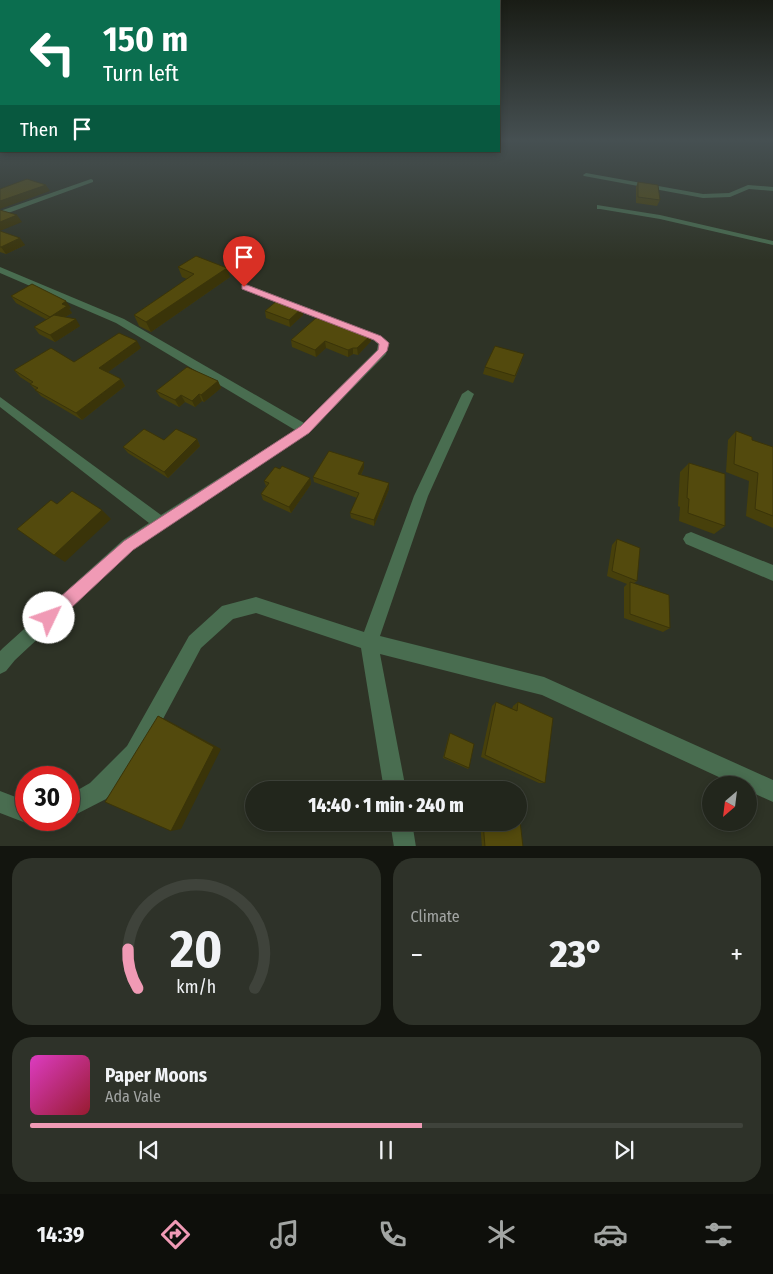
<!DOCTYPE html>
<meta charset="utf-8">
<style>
:root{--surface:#22261c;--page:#2e3229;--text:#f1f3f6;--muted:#a2a5a3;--line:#3f433b;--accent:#f09ab5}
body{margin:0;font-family:"Fira Sans Condensed",sans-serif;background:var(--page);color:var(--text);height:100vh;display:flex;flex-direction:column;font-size:19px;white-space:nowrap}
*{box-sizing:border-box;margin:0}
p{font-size:16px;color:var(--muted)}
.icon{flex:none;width:28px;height:28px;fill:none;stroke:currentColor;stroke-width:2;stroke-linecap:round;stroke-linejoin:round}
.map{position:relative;height:846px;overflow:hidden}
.panel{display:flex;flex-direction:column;gap:12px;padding:12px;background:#13150f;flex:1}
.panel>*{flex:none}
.guide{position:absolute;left:0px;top:0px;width:500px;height:152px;box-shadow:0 2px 8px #0003,0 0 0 1px var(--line);background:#0b6e4f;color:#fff;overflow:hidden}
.needle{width:32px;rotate:208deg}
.controls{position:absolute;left:702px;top:776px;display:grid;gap:10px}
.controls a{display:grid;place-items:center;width:55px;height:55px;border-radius:50%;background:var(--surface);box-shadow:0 2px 8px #0003,0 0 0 1px var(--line);font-size:25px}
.speed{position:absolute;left:15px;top:766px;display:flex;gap:10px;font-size:25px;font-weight:700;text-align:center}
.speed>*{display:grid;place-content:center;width:65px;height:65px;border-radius:50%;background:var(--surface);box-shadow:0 2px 8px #0003,0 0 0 1px var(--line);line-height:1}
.speed .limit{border:8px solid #d22;background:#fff;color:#111}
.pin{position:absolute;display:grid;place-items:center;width:42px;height:42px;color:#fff;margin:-51px -21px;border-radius:50% 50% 50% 0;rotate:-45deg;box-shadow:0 0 5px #0007}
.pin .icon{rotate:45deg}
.me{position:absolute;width:55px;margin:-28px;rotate:48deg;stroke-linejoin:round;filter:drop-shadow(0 0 4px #0008)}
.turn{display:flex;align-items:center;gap:18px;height:105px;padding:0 20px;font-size:22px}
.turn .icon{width:65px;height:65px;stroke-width:2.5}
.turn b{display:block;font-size:35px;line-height:42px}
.then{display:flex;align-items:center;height:48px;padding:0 20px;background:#0003;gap:10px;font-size:19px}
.big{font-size:38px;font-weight:800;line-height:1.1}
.panel .card{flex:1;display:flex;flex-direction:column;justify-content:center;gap:8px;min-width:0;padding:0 18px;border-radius:20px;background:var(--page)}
.panel .dial{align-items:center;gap:0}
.dial svg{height:130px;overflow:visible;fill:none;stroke:var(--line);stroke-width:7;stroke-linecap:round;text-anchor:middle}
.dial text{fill:var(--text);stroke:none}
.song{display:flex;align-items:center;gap:15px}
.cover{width:60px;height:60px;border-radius:8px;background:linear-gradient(135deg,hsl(310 70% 55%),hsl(350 70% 35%))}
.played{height:5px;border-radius:2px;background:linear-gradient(90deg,var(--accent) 55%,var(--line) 55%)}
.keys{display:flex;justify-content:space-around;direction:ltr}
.heat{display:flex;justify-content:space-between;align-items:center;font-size:28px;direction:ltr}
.panel .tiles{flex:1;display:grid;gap:12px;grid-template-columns:1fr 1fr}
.card:last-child{grid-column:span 2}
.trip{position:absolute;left:245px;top:781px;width:282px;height:50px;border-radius:25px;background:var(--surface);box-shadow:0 2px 8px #0003,0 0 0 1px var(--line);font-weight:800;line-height:50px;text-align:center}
.menu{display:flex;height:80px;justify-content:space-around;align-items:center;background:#0e0f0b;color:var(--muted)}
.menu .icon{width:35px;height:35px}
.menu .active{color:var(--accent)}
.menu b{font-size:22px;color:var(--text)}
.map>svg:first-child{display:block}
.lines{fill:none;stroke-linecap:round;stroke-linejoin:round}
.street{fill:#496d50;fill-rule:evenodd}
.wall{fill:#47400b}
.shaded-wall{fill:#3a3409}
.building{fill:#534a0d;stroke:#3a3409}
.route{fill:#f09ab5;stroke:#9c6476}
</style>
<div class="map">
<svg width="773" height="847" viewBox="0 0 773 847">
<rect width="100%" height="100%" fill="#2e3326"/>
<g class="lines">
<!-- street -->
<g class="street">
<path d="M 586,173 L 703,194 L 729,193 L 748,185 L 773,187 L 773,191 L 749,189 L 730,197 L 703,198 L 584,176 L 583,175 Z"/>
<path d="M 91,179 L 93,180 L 93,182 L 0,216 L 0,211 Z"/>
<path d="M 597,205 L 660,215 L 773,241 L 773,245 L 660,219 L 600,209 L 597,209 Z"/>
<path d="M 0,267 L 124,319 L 304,423 L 377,350 L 378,344 L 373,340 L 242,289 L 242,285 L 248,285 L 381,336 L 389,343 L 386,354 L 309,433 L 133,550 L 15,660 L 6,671 L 0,674 L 0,651 L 3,648 L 123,540 L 149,523 L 0,407 L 0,397 L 161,515 L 295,430 L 116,323 L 0,273 Z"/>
<path d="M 468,390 L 474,394 L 428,496 L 380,636 L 544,677 L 773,780 L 773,802 L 749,791 L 749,785 L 736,785 L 542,695 L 380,654 L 406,790 L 384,790 L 361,648 L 256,613 L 233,619 L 201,648 L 141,760 L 106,799 L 69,818 L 69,795 L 90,783 L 127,746 L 189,636 L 222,606 L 256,597 L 364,632 L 414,496 L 462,394 Z"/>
<path d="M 691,532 L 773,565 L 773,581 L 686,544 L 683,539 L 686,534 Z"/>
<path d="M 0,791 L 26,801 L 26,820 L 33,820 L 26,823 L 0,813 Z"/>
<path d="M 390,822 L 412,822 L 416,847 L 394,847 Z"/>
</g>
</g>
<!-- wall -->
<g class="wall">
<path d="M 638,182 L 660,200 L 657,206 L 636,203 L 636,187 Z"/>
<path d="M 0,231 L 25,245 L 6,254 L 0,252 Z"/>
<path d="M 178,267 L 230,277 L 151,332 L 139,326 L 134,315 L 187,279 L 182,277 Z"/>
<path d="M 11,296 L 71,308 L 69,309 L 72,313 L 65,317 L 80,326 L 55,342 L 39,334 L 34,327 L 47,320 L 16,303 Z"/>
<path d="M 302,308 L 303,315 L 290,327 L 266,318 L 265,311 Z"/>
<path d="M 329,322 L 371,335 L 371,341 L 358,355 L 353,354 L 348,357 L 326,348 L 316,357 L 292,347 L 291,340 Z"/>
<path d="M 141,348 L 108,372 L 121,379 L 125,386 L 82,420 L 41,396 L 30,384 L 31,384 L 20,377 L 14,370 L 74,362 Z"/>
<path d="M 522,361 L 513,383 L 483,374 L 485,367 Z"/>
<path d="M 218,381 L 221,388 L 204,402 L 202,401 L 195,407 L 185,402 L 179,407 L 160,397 L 156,391 Z"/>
<path d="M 736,431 L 752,440 L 773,447 L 773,528 L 746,516 L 749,481 L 726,472 L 728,440 Z"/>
<path d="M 197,439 L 200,446 L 168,478 L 128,453 L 123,447 L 164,440 Z"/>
<path d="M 689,463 L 725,526 L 714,534 L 679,521 L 680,507 L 678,506 L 680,472 Z"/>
<path d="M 364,468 L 361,475 L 389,489 L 374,526 L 351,518 L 350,513 L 357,498 L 314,482 L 313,477 Z"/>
<path d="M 310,478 L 311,484 L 291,513 L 263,500 L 261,494 L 266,486 L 264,481 Z"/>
<path d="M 617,539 L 637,581 L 634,583 L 670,628 L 663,632 L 624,618 L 624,587 L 627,584 L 607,576 L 612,545 Z"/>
<path d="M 496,702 L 512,709 L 513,706 L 518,702 L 545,783 L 539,783 L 481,757 L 492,706 Z"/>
<path d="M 450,733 L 469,768 L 468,769 L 443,758 L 449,734 Z"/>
<path d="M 480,822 L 519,822 L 523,847 L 482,847 Z"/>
</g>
<!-- shaded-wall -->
<g class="shaded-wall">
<path d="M 46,185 L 50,191 L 0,209 L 0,201 Z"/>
<path d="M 17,215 L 22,222 L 0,231 L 0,222 Z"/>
<path d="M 20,238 L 25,245 L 6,254 L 1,247 Z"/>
<path d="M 227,268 L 230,277 L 151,332 L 146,322 Z"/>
<path d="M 66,301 L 71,308 L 69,309 L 72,313 L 54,323 L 50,317 L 62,304 Z"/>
<path d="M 302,308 L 303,315 L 290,327 L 289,320 Z"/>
<path d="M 76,319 L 80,326 L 55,342 L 50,335 Z"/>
<path d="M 371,335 L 371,341 L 358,355 L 357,348 Z"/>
<path d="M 137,341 L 141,348 L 104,375 L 99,368 Z"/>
<path d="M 325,341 L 326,348 L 316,357 L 315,350 Z"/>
<path d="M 353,348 L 353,354 L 348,357 L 348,350 Z"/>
<path d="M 121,379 L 125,386 L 82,420 L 76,413 Z"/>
<path d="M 218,381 L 221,388 L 204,402 L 201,395 Z"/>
<path d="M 199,394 L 202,401 L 195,407 L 192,401 Z"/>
<path d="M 181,395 L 185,402 L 179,407 L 175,400 Z"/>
<path d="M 197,439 L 200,446 L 168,478 L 164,472 Z"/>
<path d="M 364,462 L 364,468 L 358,480 L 358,474 Z"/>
<path d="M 310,478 L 311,484 L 291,513 L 289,507 Z"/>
<path d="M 389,483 L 389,489 L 374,526 L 374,520 Z"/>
<path d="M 102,510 L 111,519 L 65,562 L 54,555 Z"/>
<path d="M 158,716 L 167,720 L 221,749 L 181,829 L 171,831 Z"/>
</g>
<!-- building -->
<g class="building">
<path d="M 27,179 L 46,185 L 0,201 L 0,189 Z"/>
<path d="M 638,182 L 658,185 L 660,200 L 638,197 Z"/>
<path d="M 0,210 L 17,215 L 0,222 Z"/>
<path d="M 0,231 L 20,238 L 1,247 L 0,247 Z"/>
<path d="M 196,256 L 227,268 L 146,322 L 134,315 L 194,274 L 178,267 Z"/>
<path d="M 32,284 L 66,301 L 62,304 L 67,306 L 50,317 L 11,296 Z"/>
<path d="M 279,299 L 302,308 L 289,320 L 265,311 Z"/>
<path d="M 54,315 L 76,319 L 50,335 L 34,327 Z"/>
<path d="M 316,318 L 329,322 L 332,320 L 371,335 L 357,348 L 353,348 L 348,350 L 325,341 L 315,350 L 291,340 Z"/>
<path d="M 119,333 L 137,341 L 99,368 L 121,379 L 76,413 L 35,390 L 38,388 L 30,384 L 33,382 L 14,370 L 51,348 L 74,362 Z"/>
<path d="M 495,346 L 524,354 L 515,376 L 485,367 Z"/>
<path d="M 187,367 L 218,381 L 201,395 L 199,394 L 192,401 L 181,395 L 175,400 L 156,391 Z"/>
<path d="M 144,429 L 164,440 L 176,429 L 197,439 L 164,472 L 123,447 Z"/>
<path d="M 736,431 L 752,437 L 752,440 L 773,447 L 773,516 L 755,509 L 758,473 L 734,464 Z"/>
<path d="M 329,451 L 364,462 L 358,474 L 389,483 L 374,520 L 350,513 L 359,493 L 313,477 Z"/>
<path d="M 689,463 L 725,474 L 725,526 L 688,513 L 689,499 L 687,498 Z"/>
<path d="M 282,466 L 310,478 L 289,507 L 261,494 L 269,483 L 264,481 L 275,467 L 280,469 Z"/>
<path d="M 72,491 L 102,510 L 54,555 L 17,529 L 51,500 L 57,504 Z"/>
<path d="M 617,539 L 640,548 L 637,581 L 612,571 Z"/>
<path d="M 630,582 L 669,595 L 670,628 L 630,614 Z"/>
<path d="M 496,702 L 517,711 L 518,702 L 553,718 L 545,783 L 485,755 Z"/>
<path d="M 158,716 L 214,747 L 171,831 L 105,802 Z"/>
<path d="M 450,733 L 474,744 L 469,768 L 444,757 Z"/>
<path d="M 519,812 L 523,847 L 485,847 L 483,822 L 519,822 Z"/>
</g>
<!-- sky -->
<linearGradient id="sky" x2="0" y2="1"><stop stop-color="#191c15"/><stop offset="0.54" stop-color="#465052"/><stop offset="1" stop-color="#465052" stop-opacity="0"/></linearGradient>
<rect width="773" height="260" fill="url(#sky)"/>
<!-- route -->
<path class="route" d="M 242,285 L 247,285 L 381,336 L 389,343 L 387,351 L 309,433 L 133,550 L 55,623 L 49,625 L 43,623 L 41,618 L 43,612 L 124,541 L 301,426 L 378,350 L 379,344 L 374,340 L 242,289 Z"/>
</svg>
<div class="controls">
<a><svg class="needle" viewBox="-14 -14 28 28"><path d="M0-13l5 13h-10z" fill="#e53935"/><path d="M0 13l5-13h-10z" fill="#a2a5a3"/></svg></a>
</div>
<div class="speed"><div class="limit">30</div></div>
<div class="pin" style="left:244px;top:287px;background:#d93025"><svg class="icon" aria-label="arrive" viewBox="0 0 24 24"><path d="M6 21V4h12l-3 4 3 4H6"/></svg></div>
<svg class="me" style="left:49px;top:618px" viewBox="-20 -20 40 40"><circle r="19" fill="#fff"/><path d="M0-13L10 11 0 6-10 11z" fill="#f09ab5"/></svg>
<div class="trip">14:40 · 1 min · 240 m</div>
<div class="guide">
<div class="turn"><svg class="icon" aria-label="left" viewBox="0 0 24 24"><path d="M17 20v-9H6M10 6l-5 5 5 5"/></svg><div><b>150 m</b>Turn left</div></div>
<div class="then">Then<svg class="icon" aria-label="arrive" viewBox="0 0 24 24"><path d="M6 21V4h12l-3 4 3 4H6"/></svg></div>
</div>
</div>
<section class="panel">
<div class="tiles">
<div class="card dial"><svg viewBox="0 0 100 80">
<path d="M14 69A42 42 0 1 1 86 69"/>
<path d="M14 69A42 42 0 0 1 8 45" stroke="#f09ab5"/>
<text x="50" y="56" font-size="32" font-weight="700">20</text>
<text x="50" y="72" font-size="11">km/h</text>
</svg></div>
<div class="card"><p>Climate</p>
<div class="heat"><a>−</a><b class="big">23°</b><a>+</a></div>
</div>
<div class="card">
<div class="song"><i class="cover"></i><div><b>Paper Moons</b><p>Ada Vale</p></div></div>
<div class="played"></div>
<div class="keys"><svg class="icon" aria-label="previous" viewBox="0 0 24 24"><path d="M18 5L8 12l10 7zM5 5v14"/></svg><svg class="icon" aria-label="pause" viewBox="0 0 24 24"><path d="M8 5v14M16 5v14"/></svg><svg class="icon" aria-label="next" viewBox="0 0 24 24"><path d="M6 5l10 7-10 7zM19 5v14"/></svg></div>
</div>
</div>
</section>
<nav class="menu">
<b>14:39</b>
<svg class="icon active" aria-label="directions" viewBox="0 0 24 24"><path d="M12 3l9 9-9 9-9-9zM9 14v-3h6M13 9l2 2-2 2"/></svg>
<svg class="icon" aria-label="music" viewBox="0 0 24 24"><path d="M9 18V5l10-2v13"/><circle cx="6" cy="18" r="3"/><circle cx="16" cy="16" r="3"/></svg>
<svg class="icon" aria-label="phone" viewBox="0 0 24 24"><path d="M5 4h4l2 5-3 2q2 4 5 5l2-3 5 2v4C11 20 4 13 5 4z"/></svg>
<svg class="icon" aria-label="climate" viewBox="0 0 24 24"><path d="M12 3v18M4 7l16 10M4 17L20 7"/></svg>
<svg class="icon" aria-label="car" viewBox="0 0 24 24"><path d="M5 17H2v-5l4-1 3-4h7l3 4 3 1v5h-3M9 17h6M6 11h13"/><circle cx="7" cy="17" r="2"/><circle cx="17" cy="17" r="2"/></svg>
<svg class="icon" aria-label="filters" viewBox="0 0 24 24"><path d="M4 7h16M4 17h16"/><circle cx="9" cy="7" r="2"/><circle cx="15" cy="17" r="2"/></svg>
</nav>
